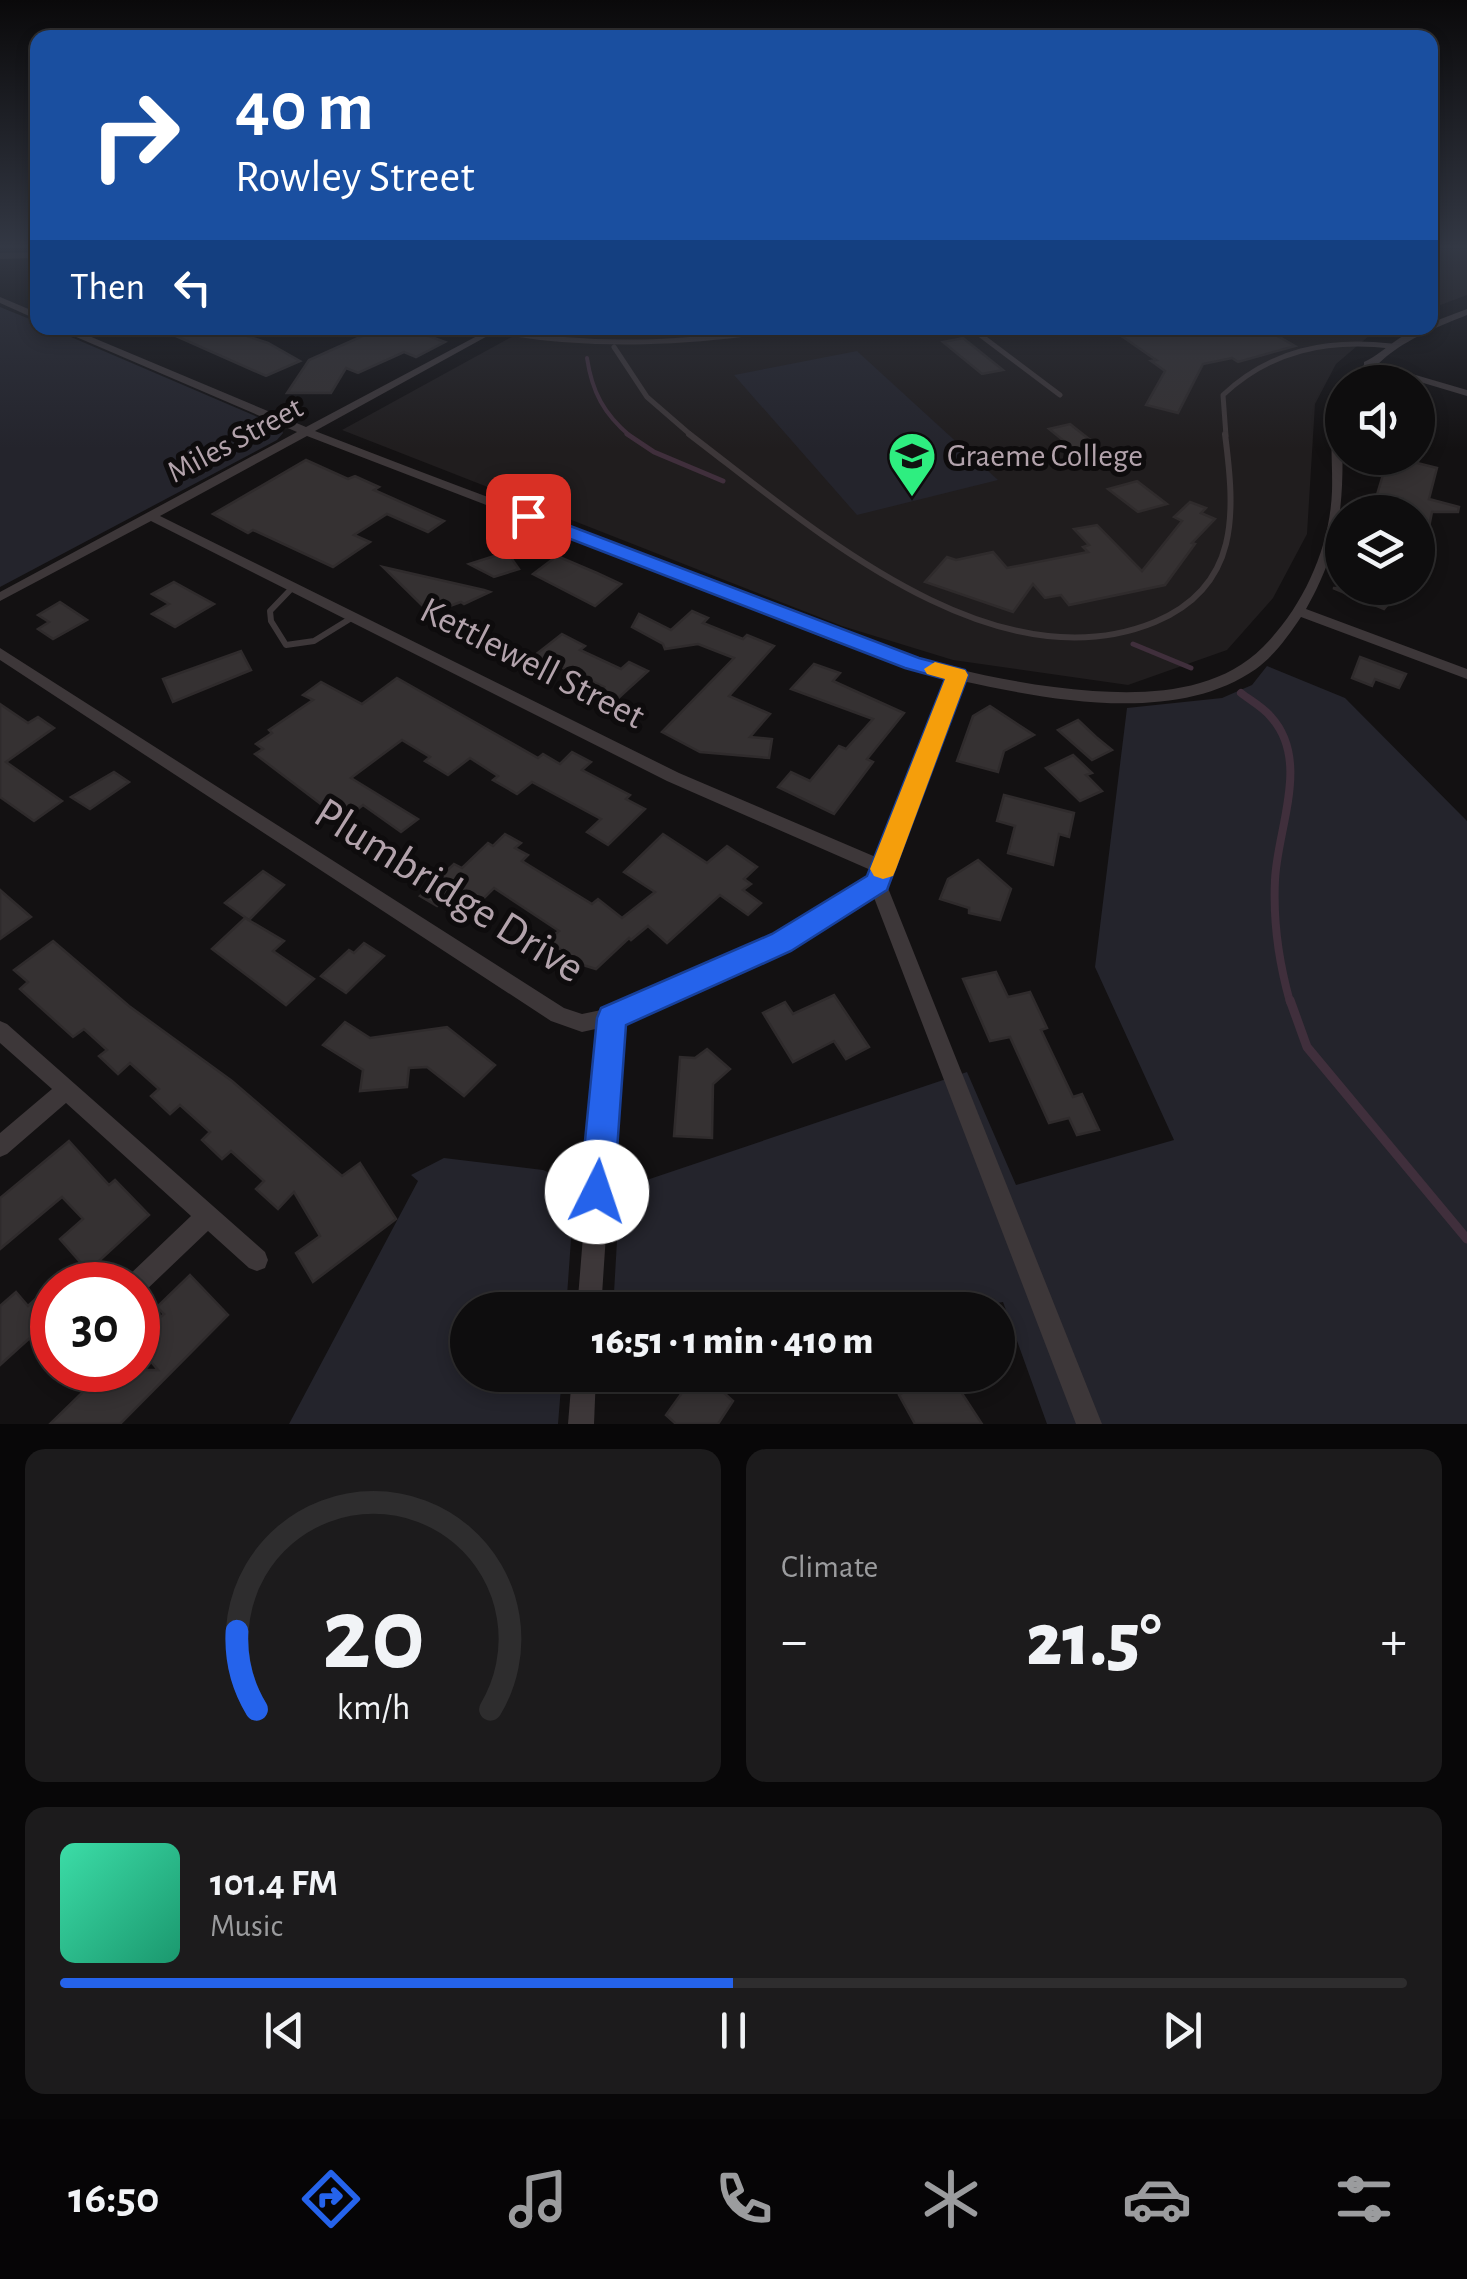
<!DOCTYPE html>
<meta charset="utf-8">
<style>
:root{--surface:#0e0d0e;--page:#1c1b1c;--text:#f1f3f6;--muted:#9b9c9e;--line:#2e2d2e;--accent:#2563eb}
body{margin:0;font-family:"Alegreya Sans",sans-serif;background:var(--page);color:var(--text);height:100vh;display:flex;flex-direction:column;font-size:38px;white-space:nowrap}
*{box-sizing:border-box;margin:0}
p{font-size:32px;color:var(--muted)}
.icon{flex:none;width:55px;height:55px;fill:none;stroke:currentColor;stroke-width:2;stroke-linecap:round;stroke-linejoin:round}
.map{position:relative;height:1424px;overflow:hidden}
.sheet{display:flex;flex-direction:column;gap:25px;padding:25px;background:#080708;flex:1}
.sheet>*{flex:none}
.top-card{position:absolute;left:30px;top:30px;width:1408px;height:305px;border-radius:20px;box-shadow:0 5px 15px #0003,0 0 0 2px var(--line);background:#1a4fa0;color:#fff;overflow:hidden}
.fabs{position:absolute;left:1325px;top:365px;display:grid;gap:20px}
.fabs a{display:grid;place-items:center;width:110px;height:110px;border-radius:50%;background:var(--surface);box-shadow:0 5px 15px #0003,0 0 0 2px var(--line);font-size:50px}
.speed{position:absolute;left:30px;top:1262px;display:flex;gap:20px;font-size:50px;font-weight:700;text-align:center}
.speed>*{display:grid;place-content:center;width:130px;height:130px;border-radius:50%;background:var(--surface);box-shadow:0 5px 15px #0003,0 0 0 2px var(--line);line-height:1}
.speed .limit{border:15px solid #d22;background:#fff;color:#111}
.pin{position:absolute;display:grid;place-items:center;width:85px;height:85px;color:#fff;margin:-42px;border-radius:20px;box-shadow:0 5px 15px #0006}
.me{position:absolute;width:110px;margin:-55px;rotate:4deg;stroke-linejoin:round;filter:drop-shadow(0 0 8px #0008)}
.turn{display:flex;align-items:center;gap:35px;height:210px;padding:0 40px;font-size:45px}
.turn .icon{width:130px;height:130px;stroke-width:2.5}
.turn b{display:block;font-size:70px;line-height:85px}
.then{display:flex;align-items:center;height:95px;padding:0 40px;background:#0003;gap:20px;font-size:38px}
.big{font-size:75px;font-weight:800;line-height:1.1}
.sheet .card{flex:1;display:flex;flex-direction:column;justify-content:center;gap:15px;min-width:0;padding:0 35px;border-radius:20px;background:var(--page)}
.sheet .dial{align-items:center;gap:0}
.dial svg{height:260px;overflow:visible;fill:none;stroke:var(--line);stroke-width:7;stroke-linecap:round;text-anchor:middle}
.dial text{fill:var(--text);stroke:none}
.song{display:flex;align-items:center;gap:30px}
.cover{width:120px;height:120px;border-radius:15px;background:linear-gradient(135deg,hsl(160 70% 55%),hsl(160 70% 35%))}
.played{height:10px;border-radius:5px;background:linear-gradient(90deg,var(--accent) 50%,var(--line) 50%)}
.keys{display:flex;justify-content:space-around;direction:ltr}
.heat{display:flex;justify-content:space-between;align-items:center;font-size:55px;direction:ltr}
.sheet .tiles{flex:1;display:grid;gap:25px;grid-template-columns:1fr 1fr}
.card:last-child{grid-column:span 2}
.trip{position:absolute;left:450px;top:1292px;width:565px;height:100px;border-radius:50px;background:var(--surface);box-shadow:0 5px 15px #0003,0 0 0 2px var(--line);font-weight:800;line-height:100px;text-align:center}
.tab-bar{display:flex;height:160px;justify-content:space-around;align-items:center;background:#060506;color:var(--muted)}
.tab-bar .icon{width:70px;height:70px}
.tab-bar .selected{color:var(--accent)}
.tab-bar b{font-size:45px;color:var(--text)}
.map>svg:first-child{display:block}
.built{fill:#201d1e}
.green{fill:#24242c}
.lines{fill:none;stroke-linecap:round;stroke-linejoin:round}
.stream-far3{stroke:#402f3c;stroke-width:4}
.stream-far2{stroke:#402f3c;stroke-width:5}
.stream-far1{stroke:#402f3c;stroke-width:8}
.stream{stroke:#402f3c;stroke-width:9}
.building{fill:#353132;stroke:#2f2b2c;stroke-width:2.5}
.service-far1{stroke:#3d3739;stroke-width:5}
.service{stroke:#3d3739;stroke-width:6}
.minor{fill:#3d3739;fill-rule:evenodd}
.route{fill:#2563eb;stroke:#184099;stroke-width:2.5}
.slow{fill:#f59e0b}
.labels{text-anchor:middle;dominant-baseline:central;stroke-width:10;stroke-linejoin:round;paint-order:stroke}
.far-street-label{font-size:32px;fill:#b3a3ac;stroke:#0e0c0d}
.far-poi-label{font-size:32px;fill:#b3a3ac;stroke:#0e0c0d;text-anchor:start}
.street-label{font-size:38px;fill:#b3a3ac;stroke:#0e0c0d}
.near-street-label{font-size:45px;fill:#b3a3ac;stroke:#0e0c0d}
</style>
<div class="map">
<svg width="1467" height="1424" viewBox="0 0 1467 1424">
<rect width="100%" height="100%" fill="#131112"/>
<!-- built -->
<g class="built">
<path d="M 1430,249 L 1467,249 L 1467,295 L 1430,309 Z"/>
<path d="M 528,328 L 608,332 L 752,328 L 1387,328 L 1370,335 L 1336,364 L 1315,404 L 1307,534 L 1273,598 L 1227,650 L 1128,685 L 953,660 L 842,626 L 342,430 Z"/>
</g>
<!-- green -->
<g class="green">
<path d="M 0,307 L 37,322 L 38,328 L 50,328 L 281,427 L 283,433 L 277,440 L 0,587 Z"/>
<path d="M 857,351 L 998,480 L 857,515 L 734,375 Z"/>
<path d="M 1267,666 L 1345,698 L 1467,821 L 1467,1424 L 1047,1424 L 1003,1302 L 951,1310 L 613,1310 L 620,1189 L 967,1072 L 1016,1185 L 1174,1140 L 1095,967 L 1127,708 L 1222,698 L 1252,685 Z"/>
<path d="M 444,1158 L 543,1170 L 567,1180 L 574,1197 L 566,1310 L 468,1310 L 468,1375 L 562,1375 L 558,1424 L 289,1424 L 418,1181 L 411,1175 Z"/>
</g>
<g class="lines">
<!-- stream-far3 -->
<path class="stream-far3" d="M 587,358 C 592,392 604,414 630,436"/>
<!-- stream-far2 -->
<g class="stream-far2">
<path d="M 627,434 L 654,452 L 723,481"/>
<path d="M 1133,644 L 1191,668"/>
</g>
<!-- stream-far1 -->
<path class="stream-far1" d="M 1241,693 C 1251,701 1263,707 1271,717 C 1311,761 1277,829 1275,880 C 1273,921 1279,963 1290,1002"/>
<!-- stream -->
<path class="stream" d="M 1290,1000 L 1307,1047 L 1467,1239"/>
</g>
<!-- building -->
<g class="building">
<path d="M 158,328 L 235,332 L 268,343 L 300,361 L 266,376 Z"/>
<path d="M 380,328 L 440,328 L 426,335 L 445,342 L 416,357 L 404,352 L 358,373 L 346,368 L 331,393 L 287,393 L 309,360 Z"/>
<path d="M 1110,328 L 1264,328 L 1295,346 L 1238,362 L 1232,358 L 1203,364 L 1178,413 L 1146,405 L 1165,371 L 1151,361 L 1156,360 Z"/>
<path d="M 963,338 L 1003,370 L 982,374 L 943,342 Z"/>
<path d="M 1070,424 L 1107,453 L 1085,458 L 1049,429 Z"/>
<path d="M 1388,458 L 1420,458 L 1417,463 L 1437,468 L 1429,499 L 1459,507 L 1458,512 L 1432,512 L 1425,547 L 1418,546 L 1418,512 L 1382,512 L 1386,500 L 1376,498 Z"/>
<path d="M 306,460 L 348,479 L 355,476 L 379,487 L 374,490 L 444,521 L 428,532 L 387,514 L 354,535 L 370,542 L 333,567 L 253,530 L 248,533 L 213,514 Z"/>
<path d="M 1137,481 L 1167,504 L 1138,512 L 1108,489 Z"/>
<path d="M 1190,502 L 1206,508 L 1201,513 L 1215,519 L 1192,543 L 1195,544 L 1165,585 L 1069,605 L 1061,595 L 1045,598 L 1033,584 L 1013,612 L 925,582 L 947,557 L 956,560 L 993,552 L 1007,568 L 1088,552 L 1083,547 L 1089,545 L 1074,529 L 1097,525 L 1142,571 L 1182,521 L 1174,517 Z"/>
<path d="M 507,552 L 519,569 L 494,577 L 469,564 Z"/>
<path d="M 557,556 L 597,573 L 621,584 L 595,606 L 533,574 Z"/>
<path d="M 383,567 L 484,590 L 490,592 L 464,604 L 461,602 L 430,613 Z"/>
<path d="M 174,582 L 214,604 L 175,627 L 152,614 L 169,604 L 152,594 Z"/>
<path d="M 1333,588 L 1374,588 L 1395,596 L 1384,609 Z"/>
<path d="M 60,602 L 87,620 L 53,639 L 38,629 L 49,622 L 38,615 Z"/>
<path d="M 692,611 L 708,618 L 703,623 L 743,639 L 747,635 L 774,646 L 729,696 L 770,714 L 750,737 L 772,739 L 769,758 L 700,752 L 662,732 L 734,658 L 698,644 L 665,649 L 663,644 L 632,627 L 639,614 L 671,630 Z"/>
<path d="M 562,634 L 585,646 L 580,650 L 621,669 L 629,662 L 648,671 L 615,701 L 598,693 L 604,687 L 559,666 L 541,677 L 521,666 Z"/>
<path d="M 241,651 L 251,670 L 173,702 L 163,679 Z"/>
<path d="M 1360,657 L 1406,674 L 1399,688 L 1375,679 L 1372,686 L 1352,678 Z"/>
<path d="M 814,664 L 840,673 L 833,681 L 904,713 L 867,759 L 873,762 L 834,814 L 778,787 L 791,772 L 810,781 L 839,746 L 846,749 L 873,719 L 791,689 Z"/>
<path d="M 397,678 L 538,758 L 543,754 L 560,764 L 572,752 L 591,762 L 582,770 L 630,795 L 626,799 L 645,809 L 608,845 L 587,832 L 601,819 L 532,782 L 517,794 L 493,780 L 498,776 L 470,758 L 448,775 L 425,761 L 430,757 L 402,740 L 351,778 L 418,819 L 401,832 L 363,805 L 343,821 L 255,754 L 263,749 L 256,744 L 272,733 L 269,730 L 313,700 L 303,695 L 321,682 L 362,704 Z"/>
<path d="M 0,704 L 28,723 L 38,717 L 54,728 L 6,762 L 62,801 L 34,821 L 0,797 Z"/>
<path d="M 990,706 L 1034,735 L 1004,751 L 998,772 L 957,761 L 973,716 Z"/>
<path d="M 1078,720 L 1096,737 L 1112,750 L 1092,760 L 1058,730 Z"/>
<path d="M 1073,755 L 1092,773 L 1086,775 L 1102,791 L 1080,801 L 1046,768 Z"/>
<path d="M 114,772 L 129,782 L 90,809 L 71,797 Z"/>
<path d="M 1004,795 L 1074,813 L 1069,837 L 1059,834 L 1053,865 L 1008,853 L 1015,826 L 997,821 Z"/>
<path d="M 505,834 L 521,843 L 515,848 L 528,855 L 522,861 L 592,904 L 598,899 L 622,918 L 655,892 L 624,872 L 663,834 L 707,863 L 727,846 L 757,867 L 744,879 L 751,884 L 743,890 L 761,903 L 748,915 L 720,895 L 667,943 L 648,926 L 631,940 L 629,938 L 596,969 L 563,959 L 568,955 L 548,940 L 559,931 L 494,888 L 478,904 L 455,890 L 437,906 L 420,896 L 454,864 L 462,868 L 488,843 L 493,846 Z"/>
<path d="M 978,860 L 1011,889 L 1000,920 L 969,913 L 969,908 L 940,899 L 948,879 Z"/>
<path d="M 263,871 L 284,885 L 249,920 L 225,903 Z"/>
<path d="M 0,890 L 31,917 L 0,939 Z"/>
<path d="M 245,918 L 284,941 L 273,951 L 314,979 L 286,1005 L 212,949 Z"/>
<path d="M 53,941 L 129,1006 L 232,1081 L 342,1176 L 360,1163 L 396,1219 L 313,1282 L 296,1253 L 320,1236 L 294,1192 L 278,1209 L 256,1189 L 264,1181 L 231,1151 L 222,1159 L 202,1140 L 210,1132 L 180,1105 L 170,1114 L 151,1096 L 159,1089 L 130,1063 L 118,1074 L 99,1056 L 107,1050 L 84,1029 L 73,1037 L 20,989 L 28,982 L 14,970 Z"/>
<path d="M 364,943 L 384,956 L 346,993 L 321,976 L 349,950 L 354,953 Z"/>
<path d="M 996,972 L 1008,997 L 1030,992 L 1047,1028 L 1041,1030 L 1073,1097 L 1082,1094 L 1099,1130 L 1077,1135 L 1069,1118 L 1049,1123 L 1010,1037 L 990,1041 L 963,979 Z"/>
<path d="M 834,995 L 869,1047 L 846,1059 L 834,1041 L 793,1062 L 763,1013 L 785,1002 L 793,1014 Z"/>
<path d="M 345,1022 L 370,1038 L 447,1027 L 495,1065 L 464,1096 L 427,1067 L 409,1068 L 407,1087 L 360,1091 L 363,1070 L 323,1045 Z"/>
<path d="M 707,1049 L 730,1069 L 713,1084 L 712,1138 L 674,1136 L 680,1057 L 695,1058 Z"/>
<path d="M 69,1141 L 109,1185 L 115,1180 L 149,1215 L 88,1271 L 60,1239 L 83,1219 L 62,1197 L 0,1249 L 0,1198 Z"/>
<path d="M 190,1275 L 228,1315 L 120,1424 L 50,1424 L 85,1390 L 79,1382 L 92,1370 L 158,1370 L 138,1346 L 138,1339 L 164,1314 L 157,1307 Z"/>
<path d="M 52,1284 L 52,1318 L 0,1365 L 0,1306 L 16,1292 L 28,1306 Z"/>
<path d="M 934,1375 L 950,1375 L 982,1424 L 915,1424 L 899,1395 Z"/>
<path d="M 697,1382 L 707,1391 L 713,1383 L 733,1401 L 718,1424 L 676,1424 L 666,1415 L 689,1383 L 694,1387 Z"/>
</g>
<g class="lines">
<!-- service-far1 -->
<g class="service-far1">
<path d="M 971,328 L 1060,395"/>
<path d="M 977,328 L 1044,334 L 1069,328"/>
<path d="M 497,331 C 597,349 691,343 791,328"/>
<path d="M 614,347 L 647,397 L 692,436"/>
<path d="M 1226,436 L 1223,395 C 1271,350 1327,339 1391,346"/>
</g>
<!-- service -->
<g class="service">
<path d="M 689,434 C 809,525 992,689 1155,622 C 1241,586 1235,512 1225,434"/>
<path d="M 293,587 L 270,611 L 271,621 L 286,645 L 314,641 L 353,617"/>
</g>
<!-- minor -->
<g class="minor">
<path d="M 38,252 L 38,258 L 0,259 L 0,253 Z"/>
<path d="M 0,297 L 38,313 L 38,320 L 0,303 Z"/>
<path d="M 1467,309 L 1467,315 C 1435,328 1403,340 1378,364 L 1467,390 L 1467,396 L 1373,368 L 1357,382 L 1347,382 L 1364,365 L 1364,362 C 1386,352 1403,328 1430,328 L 1430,323 Z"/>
<path d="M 59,328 L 70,328 L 306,427 L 492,328 L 502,328 L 315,431 C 425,474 537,515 647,557 C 795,615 932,679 1093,691 C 1153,695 1219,691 1263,647 C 1303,607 1330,548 1332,491 C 1333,460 1328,431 1337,401 L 1342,398 C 1342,482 1350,532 1306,609 L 1467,669 L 1467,679 L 1301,617 C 1289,635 1274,656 1256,669 C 1176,725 1050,700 962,681 L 886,883 L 1102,1424 L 1076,1424 L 873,895 L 788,948 L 620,1022 L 601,1310 L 577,1310 L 600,1028 L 582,1032 L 551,1021 L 0,660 L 0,648 L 564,1008 L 582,1014 L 611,1008 L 641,997 L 776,938 L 870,879 L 873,871 L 667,781 L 151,521 L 0,601 L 0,592 L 297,432 L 60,330 ZM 307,436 L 637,563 L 832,641 L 949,678 L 878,858 L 679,773 L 160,516 Z"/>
<path d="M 0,1021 L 7,1024 L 265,1252 L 268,1260 L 265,1268 L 257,1271 L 249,1268 L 208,1231 L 143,1293 L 138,1296 L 138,1285 L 123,1285 L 127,1277 L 191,1216 L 66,1103 L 7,1154 L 0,1157 L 0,1133 L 52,1089 L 0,1043 Z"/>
<path d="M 572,1375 L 596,1375 L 594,1424 L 568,1424 Z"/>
</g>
</g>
<!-- sky -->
<linearGradient id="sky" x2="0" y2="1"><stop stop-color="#0a090a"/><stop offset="0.55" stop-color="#333844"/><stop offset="1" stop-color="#333844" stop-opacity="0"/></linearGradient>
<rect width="1467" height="449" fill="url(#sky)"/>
<!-- route -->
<path class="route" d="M 528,510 L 919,658 L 965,670 L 968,675 L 887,890 L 791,951 L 626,1025 L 614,1192 L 609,1203 L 597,1208 L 585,1203 L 580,1192 L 597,1018 L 601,1008 L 772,934 L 867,876 L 945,679 L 905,668 L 521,520 L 518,516 Z"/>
<!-- slow -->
<path class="slow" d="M 935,662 L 965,670 L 968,675 L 896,869 L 893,876 L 883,879 L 874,876 L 870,869 L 945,679 L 927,674 L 924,669 Z"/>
<!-- icons -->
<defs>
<g id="school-pin" transform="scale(2.5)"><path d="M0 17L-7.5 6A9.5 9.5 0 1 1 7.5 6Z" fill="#2eee80" stroke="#0e0c0d"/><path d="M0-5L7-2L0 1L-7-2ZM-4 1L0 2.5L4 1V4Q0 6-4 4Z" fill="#111"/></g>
</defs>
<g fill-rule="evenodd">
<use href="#school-pin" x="912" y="456"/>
</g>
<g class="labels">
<!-- far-street labels -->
<g class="far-street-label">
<text transform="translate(235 440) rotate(-28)">Miles Street</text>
</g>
<!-- far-poi labels -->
<g class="far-poi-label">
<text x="947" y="456">Graeme College</text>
</g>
<!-- street labels -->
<g class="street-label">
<text transform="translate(532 664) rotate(27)">Kettlewell Street</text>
</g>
<!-- near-street labels -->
<g class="near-street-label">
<text transform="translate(449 891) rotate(32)">Plumbridge Drive</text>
</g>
</g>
</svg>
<div class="fabs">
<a><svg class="icon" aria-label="sound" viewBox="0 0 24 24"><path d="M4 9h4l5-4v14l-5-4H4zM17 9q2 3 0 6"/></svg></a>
<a><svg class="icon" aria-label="layers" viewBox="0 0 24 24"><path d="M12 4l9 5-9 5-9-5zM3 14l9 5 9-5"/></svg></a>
</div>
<div class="speed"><div class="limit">30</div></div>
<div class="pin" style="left:528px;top:516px;background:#d93025"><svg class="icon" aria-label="arrive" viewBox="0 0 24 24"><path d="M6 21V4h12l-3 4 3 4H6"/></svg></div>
<svg class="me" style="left:597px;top:1192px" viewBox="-20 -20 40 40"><circle r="19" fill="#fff"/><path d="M0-13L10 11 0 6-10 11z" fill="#2563eb"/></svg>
<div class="trip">16:51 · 1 min · 410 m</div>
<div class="top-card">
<div class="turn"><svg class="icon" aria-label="right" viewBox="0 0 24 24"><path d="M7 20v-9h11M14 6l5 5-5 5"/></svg><div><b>40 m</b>Rowley Street</div></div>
<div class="then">Then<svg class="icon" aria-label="left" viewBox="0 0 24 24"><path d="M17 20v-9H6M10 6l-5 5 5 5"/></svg></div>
</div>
</div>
<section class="sheet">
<div class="tiles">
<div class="card dial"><svg viewBox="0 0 100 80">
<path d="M14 69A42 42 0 1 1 86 69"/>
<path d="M14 69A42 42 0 0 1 8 45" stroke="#2563eb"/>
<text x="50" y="56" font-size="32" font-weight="700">20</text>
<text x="50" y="72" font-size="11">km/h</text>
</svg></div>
<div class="card"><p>Climate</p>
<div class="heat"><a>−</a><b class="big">21.5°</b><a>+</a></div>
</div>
<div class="card">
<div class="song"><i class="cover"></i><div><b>101.4 FM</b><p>Music</p></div></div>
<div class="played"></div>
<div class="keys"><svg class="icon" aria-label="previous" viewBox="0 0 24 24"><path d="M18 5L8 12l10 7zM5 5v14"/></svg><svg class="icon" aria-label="pause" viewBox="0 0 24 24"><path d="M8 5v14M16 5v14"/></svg><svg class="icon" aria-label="next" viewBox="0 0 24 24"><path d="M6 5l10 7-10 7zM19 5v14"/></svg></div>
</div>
</div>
</section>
<nav class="tab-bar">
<b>16:50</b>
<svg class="icon selected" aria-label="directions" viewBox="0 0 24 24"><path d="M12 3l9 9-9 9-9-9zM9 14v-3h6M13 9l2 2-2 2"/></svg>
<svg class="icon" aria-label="music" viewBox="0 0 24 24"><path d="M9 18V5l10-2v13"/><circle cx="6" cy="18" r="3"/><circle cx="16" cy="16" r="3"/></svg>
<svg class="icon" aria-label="phone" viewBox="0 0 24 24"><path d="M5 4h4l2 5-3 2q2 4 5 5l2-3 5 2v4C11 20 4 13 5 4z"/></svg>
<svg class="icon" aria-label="climate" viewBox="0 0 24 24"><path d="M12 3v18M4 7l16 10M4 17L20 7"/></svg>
<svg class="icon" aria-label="car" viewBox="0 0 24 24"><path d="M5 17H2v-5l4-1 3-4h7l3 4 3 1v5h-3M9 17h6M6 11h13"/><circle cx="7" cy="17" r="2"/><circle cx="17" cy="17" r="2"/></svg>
<svg class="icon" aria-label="filters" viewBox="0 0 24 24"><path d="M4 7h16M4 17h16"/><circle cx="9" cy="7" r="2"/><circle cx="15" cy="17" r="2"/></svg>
</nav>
